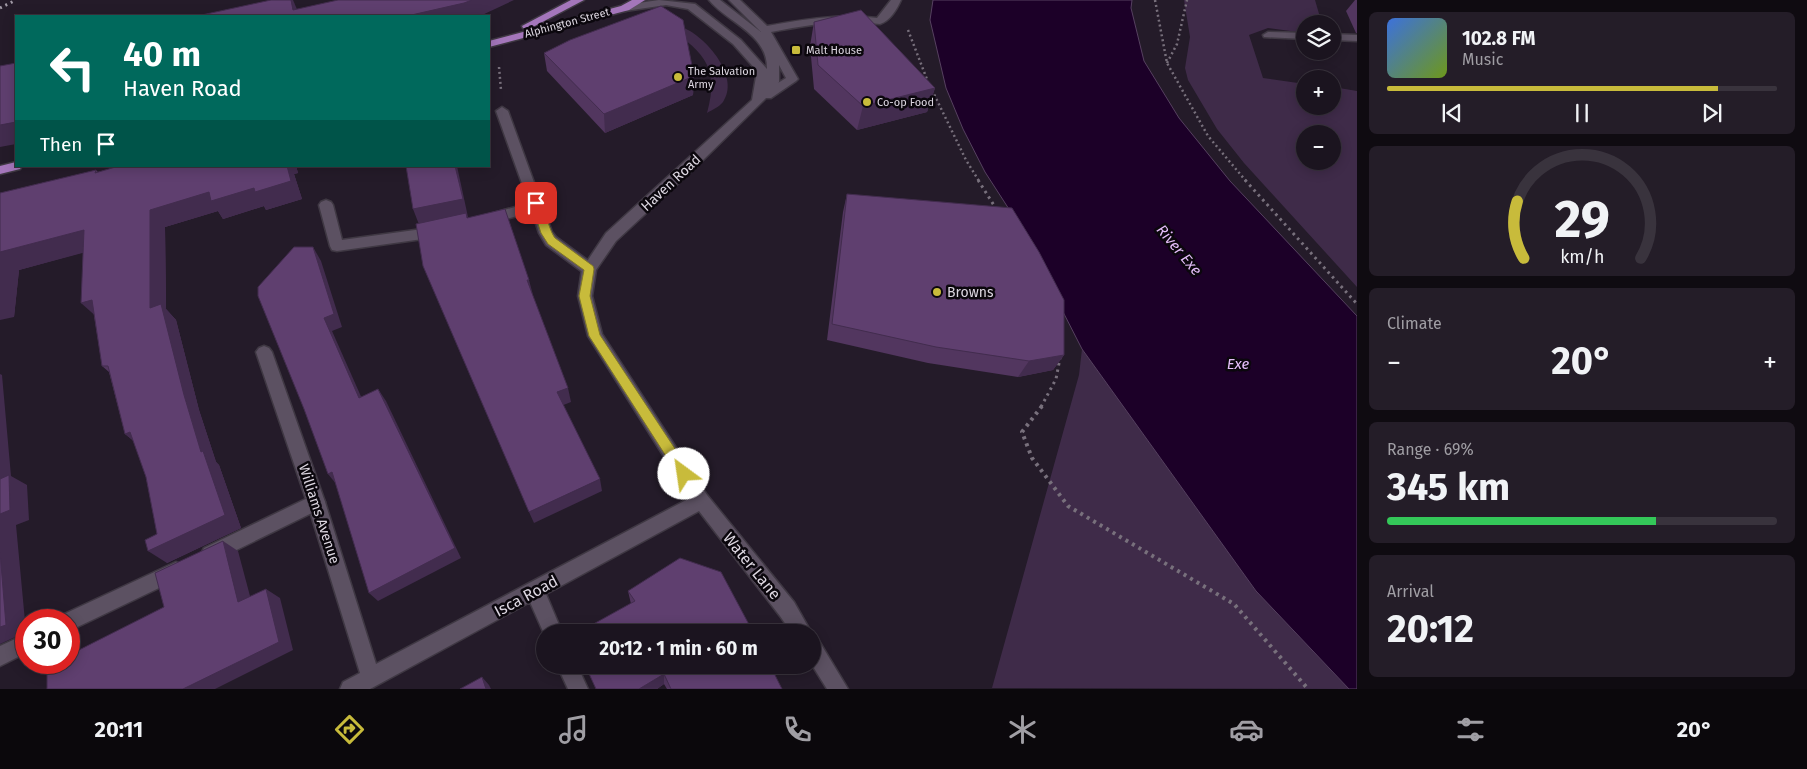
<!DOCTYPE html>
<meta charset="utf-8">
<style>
:root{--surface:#1b141f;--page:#241d28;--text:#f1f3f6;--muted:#a09ea4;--line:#39333d;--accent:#c8bb3b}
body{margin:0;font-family:"Fira Sans",sans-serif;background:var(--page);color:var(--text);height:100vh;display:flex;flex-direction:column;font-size:19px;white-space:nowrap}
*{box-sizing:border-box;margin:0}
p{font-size:16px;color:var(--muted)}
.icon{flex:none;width:28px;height:28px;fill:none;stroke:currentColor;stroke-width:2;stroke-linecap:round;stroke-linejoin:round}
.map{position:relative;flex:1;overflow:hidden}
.side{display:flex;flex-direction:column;gap:12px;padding:12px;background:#0f0b11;width:450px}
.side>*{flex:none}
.hud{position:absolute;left:15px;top:15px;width:475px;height:152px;border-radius:0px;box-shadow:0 2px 12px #0003,0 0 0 1px var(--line);background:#00695c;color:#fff;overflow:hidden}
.tools{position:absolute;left:1296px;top:15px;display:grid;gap:10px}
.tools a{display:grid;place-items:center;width:45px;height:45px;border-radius:50%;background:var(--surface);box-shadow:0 2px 12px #0003,0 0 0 1px var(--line);font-size:25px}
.speed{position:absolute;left:15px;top:609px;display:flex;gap:10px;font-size:25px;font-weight:700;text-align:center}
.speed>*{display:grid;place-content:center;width:65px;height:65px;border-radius:50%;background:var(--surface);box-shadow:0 2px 12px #0003,0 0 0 1px var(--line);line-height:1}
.speed .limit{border:8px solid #d22;background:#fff;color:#111}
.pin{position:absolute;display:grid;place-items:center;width:42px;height:42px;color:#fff;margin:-21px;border-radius:10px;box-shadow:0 2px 8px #0006}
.me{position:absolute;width:55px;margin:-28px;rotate:329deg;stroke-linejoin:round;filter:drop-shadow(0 0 4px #0008)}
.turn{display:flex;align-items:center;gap:18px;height:105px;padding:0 25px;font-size:22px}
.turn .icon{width:65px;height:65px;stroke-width:2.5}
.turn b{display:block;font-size:35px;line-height:42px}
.then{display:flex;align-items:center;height:48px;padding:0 25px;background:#0003;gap:10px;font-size:19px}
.big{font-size:38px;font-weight:700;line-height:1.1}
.side .tile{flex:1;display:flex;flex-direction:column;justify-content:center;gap:8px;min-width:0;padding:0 18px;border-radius:8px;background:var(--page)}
.side .dial{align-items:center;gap:0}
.dial svg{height:130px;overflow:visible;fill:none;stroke:var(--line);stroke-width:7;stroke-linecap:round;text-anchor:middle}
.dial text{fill:var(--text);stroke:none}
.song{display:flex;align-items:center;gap:15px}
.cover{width:60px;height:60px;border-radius:8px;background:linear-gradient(135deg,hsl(220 70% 55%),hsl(80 70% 35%))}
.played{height:5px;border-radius:2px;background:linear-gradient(90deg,var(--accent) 85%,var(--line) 85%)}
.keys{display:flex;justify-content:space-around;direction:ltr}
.heat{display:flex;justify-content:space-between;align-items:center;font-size:28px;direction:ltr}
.charge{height:8px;border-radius:4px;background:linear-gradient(90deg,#34c759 69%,var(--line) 0)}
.trip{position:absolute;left:536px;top:624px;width:285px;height:50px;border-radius:25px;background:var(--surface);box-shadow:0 2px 12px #0003,0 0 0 1px var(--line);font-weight:700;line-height:50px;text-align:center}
.dock{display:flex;height:80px;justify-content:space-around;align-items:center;background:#0b080c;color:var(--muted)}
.dock .icon{width:35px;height:35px}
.dock .on{color:var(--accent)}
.dock b{font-size:22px;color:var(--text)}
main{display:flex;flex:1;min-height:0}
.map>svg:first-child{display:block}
.green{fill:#3f2b49;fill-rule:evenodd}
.water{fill:#1c0028;stroke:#564060}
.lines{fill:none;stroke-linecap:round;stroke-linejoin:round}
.service-casing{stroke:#3f3843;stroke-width:3}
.pedestrian-casing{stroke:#3f3843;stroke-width:3}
.minor-casing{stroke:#3f3843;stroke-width:3}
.trunk-casing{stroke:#3f3843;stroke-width:3}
.path-far2{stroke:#78707c;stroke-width:2.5;stroke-dasharray:2 3;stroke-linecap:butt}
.path-far1{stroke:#78707c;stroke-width:3;stroke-dasharray:2.5 4;stroke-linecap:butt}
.path{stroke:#78707c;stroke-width:4;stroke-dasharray:3 4.5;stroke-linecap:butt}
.service{fill:#5c5162;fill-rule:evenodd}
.pedestrian{fill:#5c5162;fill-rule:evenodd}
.minor{fill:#5c5162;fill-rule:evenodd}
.trunk{fill:#a476bb;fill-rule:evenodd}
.rail{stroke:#a19aa6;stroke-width:3;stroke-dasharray:2 4;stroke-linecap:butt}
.wall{fill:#52365f}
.shaded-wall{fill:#422c4e}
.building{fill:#5f3f6f;stroke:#422c4e}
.route{fill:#c8bb3b;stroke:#827a26}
.poi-dot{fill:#c8bb3b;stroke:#0b070d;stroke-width:2}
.labels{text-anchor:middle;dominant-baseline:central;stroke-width:5;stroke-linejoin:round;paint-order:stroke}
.far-street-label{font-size:11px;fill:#ddd7e1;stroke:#0b070d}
.far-poi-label{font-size:11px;fill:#ddd7e1;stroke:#0b070d;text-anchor:start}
.street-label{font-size:14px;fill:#ddd7e1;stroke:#0b070d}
.poi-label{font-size:14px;fill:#ddd7e1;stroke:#0b070d;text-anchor:start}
.water-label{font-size:15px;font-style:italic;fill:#e5befa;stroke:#0b070d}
.near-street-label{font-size:16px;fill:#ddd7e1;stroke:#0b070d}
</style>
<main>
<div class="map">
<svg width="1357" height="689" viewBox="0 0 1357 689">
<rect width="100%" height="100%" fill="#241b29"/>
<!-- green -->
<g class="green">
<path d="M 1184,0 L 1315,0 L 1322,24 L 1305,24 L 1305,33 L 1268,28 L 1249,35 L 1263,78 L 1305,84 L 1305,106 L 1332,106 L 1333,87 L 1357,91 L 1357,287 L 1244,163 L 1217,129 L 1188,80 L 1185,68 L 1190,37 ZM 1305,134 L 1332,134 L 1332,161 L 1305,161 Z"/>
<path d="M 662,24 C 671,24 679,25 688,30 C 709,41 740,78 723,102 C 719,107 712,110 707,113 C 721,64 700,49 662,24 Z"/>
<path d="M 1082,349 L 1256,591 L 1349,689 L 992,688 L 1079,375 Z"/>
</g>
<!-- water -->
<path class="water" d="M 933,0 L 1132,0 L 1131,8 L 1144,61 L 1179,118 L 1230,181 L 1357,316 L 1357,689 L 1349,689 L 1256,591 L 1082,349 L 1016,220 L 985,172 L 963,129 L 946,88 L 930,20 Z"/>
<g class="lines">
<!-- service casing -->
<g class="service-casing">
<g id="service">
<path d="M 502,107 L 508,111 L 552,232 L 556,237 L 594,265 L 596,269 L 594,273 L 589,274 L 584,273 L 546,245 L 539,233 L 532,212 L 488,224 L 483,222 L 481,219 L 483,216 L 529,203 L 496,111 Z"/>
<path d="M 326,200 L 331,202 L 333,205 L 342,240 L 437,227 L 442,229 L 444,232 L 442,235 L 437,237 L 337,251 L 332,250 L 330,246 L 319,205 L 321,202 Z"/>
<path d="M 316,494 L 322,496 L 325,502 L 322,508 L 216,560 L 210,563 L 204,560 L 201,554 L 204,548 Z"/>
<path d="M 176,562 L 182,565 L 185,571 L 182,577 L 69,631 L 69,620 L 60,620 L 62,615 Z"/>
<path d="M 26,634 L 26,653 L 0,666 L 0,646 Z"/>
</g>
</g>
<!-- pedestrian casing -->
<g class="pedestrian-casing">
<g id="pedestrian">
<path d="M 1268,32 L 1305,33 L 1305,39 L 1264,37 L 1263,35 Z"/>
<path d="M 1332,34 L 1357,35 L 1357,41 L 1332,40 Z"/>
</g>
</g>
<!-- minor casing -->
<g class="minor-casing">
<g id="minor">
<path d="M 659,0 L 695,4 L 741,40 L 767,69 C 768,34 728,23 709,0 L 720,0 L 761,32 L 729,0 L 740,0 L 767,26 C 806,19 838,14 877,18 L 891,0 L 901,0 C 897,9 890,21 880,24 C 839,20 812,24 771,32 L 798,79 L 796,81 L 771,98 L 766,98 L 698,165 L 616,241 L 596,270 L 592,296 L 602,334 L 707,495 L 794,602 L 811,632 L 791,632 L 780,616 L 699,511 L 546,594 L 562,632 L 545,632 L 545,636 L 530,602 L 370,689 L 340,689 L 343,682 L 360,673 L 307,502 L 256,352 L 259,348 L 264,346 L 269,348 L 272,352 L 325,502 L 376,664 L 690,498 L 588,336 L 578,296 L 582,269 L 606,233 L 752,100 L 757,71 L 733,44 L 688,9 L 666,5 L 625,11 L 620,8 L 625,5 ZM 779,65 L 786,78 L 778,83 L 779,82 Z"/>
<path d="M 812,639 L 819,641 L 848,689 L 827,689 L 812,665 Z"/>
<path d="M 557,665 L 577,665 L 588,689 L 568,689 Z"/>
</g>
</g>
<!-- trunk casing -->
<g class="trunk-casing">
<g id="trunk">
<path d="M 571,0 L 584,0 L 531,28 L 523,28 L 522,26 Z"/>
<path d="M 632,0 L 645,0 L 629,10 L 489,47 L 489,41 L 621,6 Z"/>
<path d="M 16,162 L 16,166 L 22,166 L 20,169 L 0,174 L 0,166 Z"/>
</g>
</g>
<!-- path-far2 -->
<g class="path-far2">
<path d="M 1155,0 L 1167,63 L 1208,136 L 1246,181"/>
<path d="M 908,30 L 928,82"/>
<path d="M 1167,63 L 1177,44 L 1187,0"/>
<path d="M 499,67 L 501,90"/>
<path d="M 932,90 L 966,160 L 979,181"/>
</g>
<!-- path-far1 -->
<g class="path-far1">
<path d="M 978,180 L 997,210"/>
<path d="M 1245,180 L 1357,304"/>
<path d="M 1041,407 L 1056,379 L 1060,358"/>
</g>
<!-- path -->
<path class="path" d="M 1042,406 L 1022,432 L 1032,458 L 1068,506 L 1234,604 L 1308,689"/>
<!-- service -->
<use href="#service" class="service"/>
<!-- pedestrian -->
<use href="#pedestrian" class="pedestrian"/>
<!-- minor -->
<use href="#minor" class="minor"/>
<!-- trunk -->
<use href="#trunk" class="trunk"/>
<!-- rail -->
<path class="rail" d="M 0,8 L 16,0"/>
</g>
<!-- wall -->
<g class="wall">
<path d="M 1355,0 L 1357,0 L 1357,33 L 1356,33 L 1346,11 Z"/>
<path d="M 814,22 L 935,88 L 927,112 L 857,130 L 814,89 L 810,46 Z"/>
<path d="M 544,53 L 694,76 L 693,95 L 605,133 L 547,71 Z"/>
<path d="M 119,166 L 296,166 L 298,173 L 294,174 L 302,199 L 266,210 L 264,206 L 223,219 L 218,211 L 165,227 L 166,309 L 176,320 L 199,410 L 216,462 L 219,465 L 241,528 L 167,563 L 157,534 L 146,477 L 134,441 L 125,434 L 109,372 L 102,366 L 84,252 L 19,270 L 14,317 L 0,193 L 96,170 L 98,172 Z"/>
<path d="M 847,194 L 1064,355 L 1053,370 L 1018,377 L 928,363 L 827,340 L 843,212 Z"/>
<path d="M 628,591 L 753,632 L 631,604 Z"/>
<path d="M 585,665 L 782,689 L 667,689 L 664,684 L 657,689 L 596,689 Z"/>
</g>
<!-- shaded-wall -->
<g class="shaded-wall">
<path d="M 291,0 L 293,0 L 299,14 L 293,10 Z"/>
<path d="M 472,0 L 514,0 L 480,16 L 407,16 Z"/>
<path d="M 694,76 L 693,95 L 605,133 L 604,114 Z"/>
<path d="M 935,88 L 927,112 L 857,130 L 863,106 Z"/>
<path d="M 16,122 L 16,144 L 0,147 L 0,125 Z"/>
<path d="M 287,166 L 296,166 L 298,173 L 294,174 L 302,199 L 266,210 L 264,206 L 223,219 L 218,211 L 165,227 L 166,309 L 176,320 L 199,410 L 216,462 L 219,465 L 241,528 L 167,563 L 148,551 L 201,452 L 184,395 L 150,308 L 150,210 Z"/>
<path d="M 455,166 L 457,166 L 468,217 L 467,217 L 471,230 L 420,227 L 413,209 Z"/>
<path d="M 84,230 L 101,248 L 19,270 L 14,317 L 0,320 L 0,252 Z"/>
<path d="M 313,247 L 321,261 L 342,327 L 332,331 L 367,410 L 359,398 L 324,318 Z"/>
<path d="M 527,280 L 529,280 L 533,295 Z"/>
<path d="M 92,300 L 99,319 L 81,303 Z"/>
<path d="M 1064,355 L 1053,370 L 1018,377 L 1029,361 Z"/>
<path d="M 0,374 L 2,375 L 11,476 L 27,485 L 29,520 L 16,525 L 26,632 L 0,644 Z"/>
<path d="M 568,388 L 571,402 L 561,406 L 557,392 Z"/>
<path d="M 378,389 L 386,401 L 461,558 L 378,601 L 369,593 Z"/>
<path d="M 130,432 L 143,449 L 125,434 Z"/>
<path d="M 332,472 L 337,485 L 328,474 Z"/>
<path d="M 600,479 L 602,491 L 534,523 L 529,512 Z"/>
<path d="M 223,541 L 238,551 L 254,611 L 238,602 Z"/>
<path d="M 266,589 L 280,598 L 293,650 L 215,689 L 183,689 Z"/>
<path d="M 664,674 L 664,684 L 657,689 L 639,689 Z"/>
<path d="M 482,677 L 489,685 L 491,689 L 486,689 Z"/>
</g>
<!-- building -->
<g class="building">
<path d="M 271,0 L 291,0 L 293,10 L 338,0 L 472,0 L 464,3 L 407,16 L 197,16 Z"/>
<path d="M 661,6 L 683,20 L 694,76 L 604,114 L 544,53 L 570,40 Z"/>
<path d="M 861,10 L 935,88 L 863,106 L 818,65 L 814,22 Z"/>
<path d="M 16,63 L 16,122 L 0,125 L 0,66 Z"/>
<path d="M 119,166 L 287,166 L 291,181 L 255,192 L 254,188 L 211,201 L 209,192 L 150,210 L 150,308 L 161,304 L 184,395 L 201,452 L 203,451 L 225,515 L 148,551 L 145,540 L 157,534 L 146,477 L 130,432 L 125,434 L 108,366 L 102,366 L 92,300 L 81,303 L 84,230 L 0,252 L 0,193 L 96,170 L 95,173 Z"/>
<path d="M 406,166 L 455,166 L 463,199 L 413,209 Z"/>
<path d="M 847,194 L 1012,208 L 1039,252 L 1064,300 L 1064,355 L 1029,361 L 936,347 L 832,324 Z"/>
<path d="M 505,209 L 529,280 L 527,280 L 568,388 L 557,392 L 600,479 L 529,512 L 423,266 L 416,224 L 466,213 L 467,218 Z"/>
<path d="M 294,247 L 313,247 L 334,314 L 324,318 L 359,398 L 378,389 L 455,548 L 369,593 L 332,472 L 328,474 L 304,409 L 258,296 L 258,287 Z"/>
<path d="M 9,475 L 10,510 L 0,514 L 0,479 Z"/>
<path d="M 223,541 L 238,602 L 266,589 L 279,642 L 183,689 L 47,689 L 47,666 L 54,662 L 69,662 L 69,655 L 164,607 L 155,573 Z"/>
<path d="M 0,552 L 6,625 L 0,627 Z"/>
<path d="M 680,558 L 721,572 L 753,632 L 579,632 L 635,601 L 628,591 Z"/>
<path d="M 585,665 L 770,665 L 782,689 L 671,689 L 664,674 L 639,689 L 596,689 Z"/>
<path d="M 482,677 L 486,689 L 460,689 Z"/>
</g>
<!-- route -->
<path class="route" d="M 536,200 C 545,204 548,229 555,238 L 593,266 L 594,269 L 590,296 L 600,335 L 689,470 L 691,474 L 689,478 L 684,480 L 680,478 L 589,336 L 579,296 L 584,270 L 548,244 L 541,233 L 531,203 Z"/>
<!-- markers -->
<g class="poi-dot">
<rect x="791" y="45" width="10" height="10" rx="2.5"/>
<circle cx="678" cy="77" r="5"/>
<circle cx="867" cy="102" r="5"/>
<circle cx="937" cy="292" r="5"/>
</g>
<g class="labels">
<!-- far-street labels -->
<g class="far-street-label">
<text transform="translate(567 23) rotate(-15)">Alphington Street</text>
</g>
<!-- far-poi labels -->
<g class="far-poi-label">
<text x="806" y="50">Malt House</text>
<text x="688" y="71">The Salvation<tspan x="688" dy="13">Army</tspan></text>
<text x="877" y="102">Co-op Food</text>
</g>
<!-- street labels -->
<g class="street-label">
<text transform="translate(671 183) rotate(-43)">Haven Road</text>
<text transform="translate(319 514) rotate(72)">Williams Avenue</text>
</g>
<!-- poi labels -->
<g class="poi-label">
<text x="947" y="292">Browns</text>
</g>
<!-- water labels -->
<g class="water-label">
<text transform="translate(1179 250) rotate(50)">River Exe</text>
<text x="1238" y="364">Exe</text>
</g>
<!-- near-street labels -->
<g class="near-street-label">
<text transform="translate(752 566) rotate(51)">Water Lane</text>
<text transform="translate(526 596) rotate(-28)">Isca Road</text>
</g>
</g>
</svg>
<div class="tools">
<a><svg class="icon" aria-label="layers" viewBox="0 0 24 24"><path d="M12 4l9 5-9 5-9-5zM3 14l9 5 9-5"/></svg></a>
<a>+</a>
<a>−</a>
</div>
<div class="speed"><div class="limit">30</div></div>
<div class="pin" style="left:536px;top:203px;background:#d93025"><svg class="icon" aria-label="arrive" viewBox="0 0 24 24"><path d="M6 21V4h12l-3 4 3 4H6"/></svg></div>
<svg class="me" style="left:684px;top:474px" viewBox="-20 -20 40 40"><circle r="19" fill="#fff"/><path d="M0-13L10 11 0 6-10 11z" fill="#c8bb3b"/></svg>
<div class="trip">20:12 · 1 min · 60 m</div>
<div class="hud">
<div class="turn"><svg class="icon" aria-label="left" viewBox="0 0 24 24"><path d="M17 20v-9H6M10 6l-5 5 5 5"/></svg><div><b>40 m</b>Haven Road</div></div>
<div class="then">Then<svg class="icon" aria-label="arrive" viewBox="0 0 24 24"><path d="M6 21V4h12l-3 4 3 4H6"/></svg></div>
</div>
</div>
<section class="side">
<div class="tile">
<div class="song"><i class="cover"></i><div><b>102.8 FM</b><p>Music</p></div></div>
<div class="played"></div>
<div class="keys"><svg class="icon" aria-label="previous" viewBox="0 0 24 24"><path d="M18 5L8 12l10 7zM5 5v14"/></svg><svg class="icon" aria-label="pause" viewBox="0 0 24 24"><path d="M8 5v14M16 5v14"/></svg><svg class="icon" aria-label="next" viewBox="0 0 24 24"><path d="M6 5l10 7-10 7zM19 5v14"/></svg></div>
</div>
<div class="tile dial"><svg viewBox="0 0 100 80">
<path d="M14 69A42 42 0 1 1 86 69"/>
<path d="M14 69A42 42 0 0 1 10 34" stroke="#c8bb3b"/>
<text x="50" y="56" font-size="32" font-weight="700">29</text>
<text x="50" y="72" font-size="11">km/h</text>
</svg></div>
<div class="tile"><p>Climate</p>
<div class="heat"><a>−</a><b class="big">20°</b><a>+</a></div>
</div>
<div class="tile"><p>Range · 69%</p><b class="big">345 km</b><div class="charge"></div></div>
<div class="tile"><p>Arrival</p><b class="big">20:12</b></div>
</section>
</main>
<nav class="dock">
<b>20:11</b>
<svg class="icon on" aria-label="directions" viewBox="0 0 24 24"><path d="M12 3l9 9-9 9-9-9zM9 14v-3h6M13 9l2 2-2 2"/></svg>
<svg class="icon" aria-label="music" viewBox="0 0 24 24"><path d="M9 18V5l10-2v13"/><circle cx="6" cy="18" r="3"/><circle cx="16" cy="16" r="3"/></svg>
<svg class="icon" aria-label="phone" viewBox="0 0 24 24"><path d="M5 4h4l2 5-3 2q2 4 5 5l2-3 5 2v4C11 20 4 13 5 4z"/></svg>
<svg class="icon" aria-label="climate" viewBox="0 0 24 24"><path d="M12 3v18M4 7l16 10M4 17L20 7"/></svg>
<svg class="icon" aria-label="car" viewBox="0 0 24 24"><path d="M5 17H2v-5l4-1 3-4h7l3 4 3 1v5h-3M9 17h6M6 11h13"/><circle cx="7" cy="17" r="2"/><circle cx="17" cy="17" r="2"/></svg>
<svg class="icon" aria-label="filters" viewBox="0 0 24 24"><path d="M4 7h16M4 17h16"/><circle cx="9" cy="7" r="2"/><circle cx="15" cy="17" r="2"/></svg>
<b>20°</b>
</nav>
